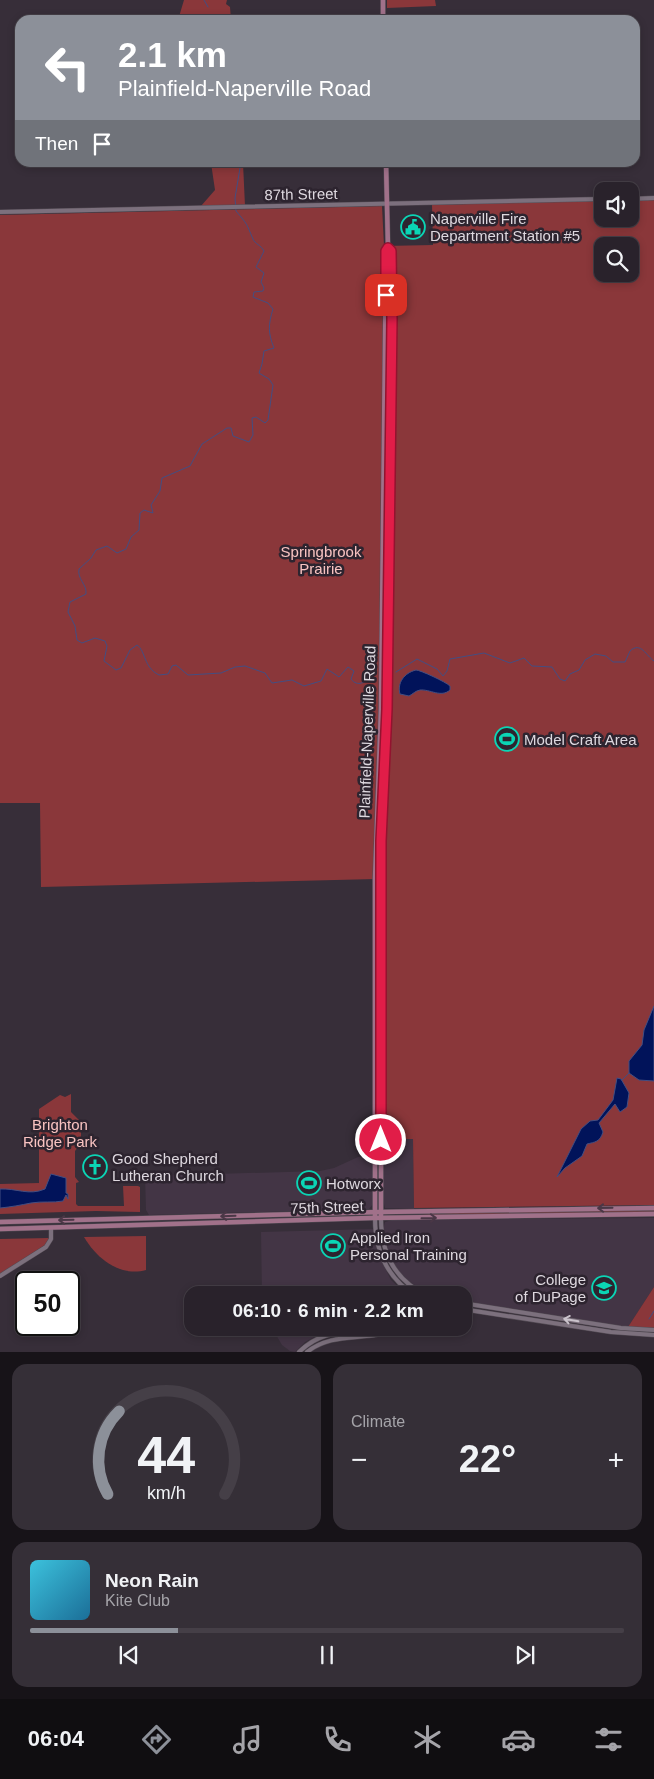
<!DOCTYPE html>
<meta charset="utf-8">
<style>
:root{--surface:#29222b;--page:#352f37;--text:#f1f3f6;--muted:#a5a4a9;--line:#453f47;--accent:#8c9099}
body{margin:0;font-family:Helvetica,sans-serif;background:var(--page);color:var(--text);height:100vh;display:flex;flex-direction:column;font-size:19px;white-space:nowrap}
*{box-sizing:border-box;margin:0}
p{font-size:16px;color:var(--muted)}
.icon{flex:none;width:28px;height:28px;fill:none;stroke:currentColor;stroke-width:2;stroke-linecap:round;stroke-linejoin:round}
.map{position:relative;height:1352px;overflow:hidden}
.panel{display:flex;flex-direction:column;gap:12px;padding:12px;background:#171318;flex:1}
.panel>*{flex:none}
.top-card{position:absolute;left:15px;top:15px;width:625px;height:152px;border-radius:15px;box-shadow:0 2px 8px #0003,0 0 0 1px var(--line);background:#8c9099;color:#fff;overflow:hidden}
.buttons{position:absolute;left:594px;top:182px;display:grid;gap:10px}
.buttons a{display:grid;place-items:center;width:45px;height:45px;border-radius:10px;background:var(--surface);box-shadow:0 2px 8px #0003,0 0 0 1px var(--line);font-size:25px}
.speed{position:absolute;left:15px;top:1271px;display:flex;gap:10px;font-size:25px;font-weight:700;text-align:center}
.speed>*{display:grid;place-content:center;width:65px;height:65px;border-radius:50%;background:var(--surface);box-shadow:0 2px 8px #0003,0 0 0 1px var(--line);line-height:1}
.speed .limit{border:2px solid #111;border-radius:8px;background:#fff;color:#111}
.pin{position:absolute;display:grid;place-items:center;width:42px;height:42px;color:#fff;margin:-21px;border-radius:10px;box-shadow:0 2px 8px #0006}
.me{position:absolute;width:55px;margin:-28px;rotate:0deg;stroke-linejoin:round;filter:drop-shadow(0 0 4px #0008)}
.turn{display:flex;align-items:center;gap:18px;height:105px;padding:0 20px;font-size:22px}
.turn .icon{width:65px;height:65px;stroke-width:2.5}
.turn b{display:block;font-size:35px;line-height:42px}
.then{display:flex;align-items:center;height:48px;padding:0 20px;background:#0003;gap:10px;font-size:19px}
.big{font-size:38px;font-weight:600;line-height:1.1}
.panel .tile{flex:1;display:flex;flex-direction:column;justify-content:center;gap:8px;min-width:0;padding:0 18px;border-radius:15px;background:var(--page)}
.panel .dial{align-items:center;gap:0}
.dial svg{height:130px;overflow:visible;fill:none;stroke:var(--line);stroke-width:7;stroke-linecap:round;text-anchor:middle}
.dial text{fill:var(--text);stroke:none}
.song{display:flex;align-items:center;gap:15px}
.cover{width:60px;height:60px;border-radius:8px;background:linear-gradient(135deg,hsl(190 70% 55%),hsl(200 70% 35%))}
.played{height:5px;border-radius:2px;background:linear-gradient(90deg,var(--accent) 25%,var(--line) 25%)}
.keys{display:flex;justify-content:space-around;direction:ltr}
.heat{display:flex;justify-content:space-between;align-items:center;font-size:28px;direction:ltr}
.panel .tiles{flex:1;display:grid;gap:12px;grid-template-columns:1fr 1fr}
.tile:last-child{grid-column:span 2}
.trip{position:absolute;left:184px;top:1286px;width:288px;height:50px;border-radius:15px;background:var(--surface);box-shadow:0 2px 8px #0003,0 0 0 1px var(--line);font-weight:600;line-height:50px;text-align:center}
.dock{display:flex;height:80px;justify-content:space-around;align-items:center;background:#100e11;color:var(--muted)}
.dock .icon{width:35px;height:35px}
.dock .current{color:var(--accent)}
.dock b{font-size:22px;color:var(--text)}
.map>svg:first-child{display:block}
.built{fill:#433545}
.green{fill:#8a373a;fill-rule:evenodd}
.water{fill:#01135a;stroke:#434e82}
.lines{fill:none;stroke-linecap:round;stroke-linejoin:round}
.stream{stroke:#434e82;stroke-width:1}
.minor-casing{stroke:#544c55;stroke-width:5}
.major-casing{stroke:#544c55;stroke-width:5.5}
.minor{stroke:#7c707d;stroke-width:4}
.major{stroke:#a1718a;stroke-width:4.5}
.oneway{stroke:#4a3746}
.oneway2{stroke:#cac3cb}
.route-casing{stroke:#92132f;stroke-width:12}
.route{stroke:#e11d48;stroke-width:9}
.labels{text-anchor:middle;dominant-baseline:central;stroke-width:5;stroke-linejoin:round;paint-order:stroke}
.street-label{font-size:15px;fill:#ded8df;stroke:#2d242f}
.poi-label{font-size:15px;fill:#ded8df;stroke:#2d242f;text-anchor:start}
.park-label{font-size:15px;fill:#f9c3c1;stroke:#2d242f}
</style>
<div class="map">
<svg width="654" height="1352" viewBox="0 0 654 1352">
<rect width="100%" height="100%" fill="#372e39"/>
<!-- built -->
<g class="built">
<path d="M 413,1138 L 414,1209 L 385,1208 L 383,1199 L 383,1139 Z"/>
<path d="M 374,1156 L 373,1204 L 369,1209 L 149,1215 L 146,1210 L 145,1176 L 320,1171 L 334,1168 L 358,1157 Z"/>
<path d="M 654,1218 L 654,1287 L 628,1327 L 463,1301 L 462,1295 L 431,1295 L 408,1281 L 395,1267 L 386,1248 L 383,1229 L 385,1222 L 392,1220 Z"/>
<path d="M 374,1229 L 376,1246 L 383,1264 L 391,1280 L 407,1295 L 262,1295 L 261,1232 Z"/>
<path d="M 272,1328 L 374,1328 L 326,1331 L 305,1342 L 295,1352 L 290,1351 L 282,1345 Z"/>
</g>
<!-- green -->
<g class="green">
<path d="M 184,0 L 227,0 L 226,4 L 230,7 L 231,20 L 178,20 Z"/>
<path d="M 387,0 L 435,0 L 436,6 L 387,8 Z"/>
<path d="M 211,163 L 243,163 L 245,206 L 201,206 L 215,190 Z"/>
<path d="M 630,199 L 654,199 L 654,1205 L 414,1208 L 413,1139 L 383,1139 L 379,879 L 379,1011 L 377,1011 L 376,879 L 41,887 L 40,803 L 0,803 L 0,215 L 382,206 L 384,246 L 433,245 L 432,205 L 602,200 L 602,219 L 630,219 ZM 602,246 L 630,246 L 630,274 L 602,274 Z"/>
<path d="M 71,1094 L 71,1112 L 81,1122 L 81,1140 L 83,1140 L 75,1151 L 75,1177 L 79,1182 L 76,1183 L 76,1204 L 78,1206 L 124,1206 L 123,1186 L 138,1186 L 140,1187 L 140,1212 L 96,1211 L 0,1214 L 0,1184 L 39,1183 L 39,1109 L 60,1095 L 65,1097 Z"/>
<path d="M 654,1209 L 654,1213 L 419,1215 L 466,1212 Z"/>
<path d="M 146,1236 L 146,1270 C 120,1277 97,1259 84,1237 Z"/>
<path d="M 49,1238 L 45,1245 L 0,1274 L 0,1239 Z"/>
<path d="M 654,1287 L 654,1328 L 628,1327 Z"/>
</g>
<!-- water -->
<g class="water">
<path d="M 416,670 C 420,670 446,682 450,686 L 450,690 C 441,698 430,689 420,690 C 415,691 413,694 409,696 L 400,694 C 397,683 404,673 416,670 Z"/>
<path d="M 654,1006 L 654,1081 L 639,1080 L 629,1073 L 629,1061 L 642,1045 L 644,1030 Z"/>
<path d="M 617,1078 L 621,1079 L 629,1093 L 627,1107 L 620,1112 L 615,1104 L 599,1123 L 603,1132 C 600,1142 595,1142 587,1144 L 582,1156 L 565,1168 L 557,1177 L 581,1129 L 590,1121 L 598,1120 L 613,1100 Z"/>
<path d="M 51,1174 L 66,1178 L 66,1193 L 68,1194 L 68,1199 L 66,1195 L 63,1201 C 53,1203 42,1201 31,1203 C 21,1205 11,1207 0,1208 L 0,1189 C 16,1188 29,1196 45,1189 Z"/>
</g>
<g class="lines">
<!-- stream -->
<g class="stream">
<path d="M 204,0 L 208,7"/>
<path d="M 212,19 L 212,20"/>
<path d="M 241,162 L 235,198 L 236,211 C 248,225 246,223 253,239 C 255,244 261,245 264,251 L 256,267 L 264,273 L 261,282 L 264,288 L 263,291 L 254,292 L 253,297 L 268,303 L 273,309 C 268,325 268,333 274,348 L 264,351 L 262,364 L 259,373 L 269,379 L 273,385 L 268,420 L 265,423 L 256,417 L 252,418 L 253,435 L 249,442 L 233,436 L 231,428 L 227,428 L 202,444 L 190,466 L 162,478 L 160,491 L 151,505 L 153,513 L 144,510 L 140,513 L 139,530 L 131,537 L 126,549 L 117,553 L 107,546 L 96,550 L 91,558 L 79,569 C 77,579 87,584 86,594 L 70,602 L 68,612 L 75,626 L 77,640 L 82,643 L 95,638 L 105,641 L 107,646 L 104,661 L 116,670 L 121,668 L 130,650 L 137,645 C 146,651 143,667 159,675 L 168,674 L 172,666 L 176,665 L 188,675 L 221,673 L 235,667 L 245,666 L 265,673 L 272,683 L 292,680 L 304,686 L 321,681 L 327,669 L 339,677 L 348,667 L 354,671 L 351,679 C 358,688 365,681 373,678"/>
<path d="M 396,672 L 417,659 L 437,669 L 443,676 L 447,671 L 450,659 L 484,653 L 510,663 L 524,658 L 532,666 L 552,667 L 560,679 L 565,681 L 570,674 L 579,670 L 585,660 L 595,654 L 606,656 L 613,662 L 625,662 L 630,651 C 641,641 646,656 654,661"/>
<path d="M 622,1080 L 629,1073"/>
<path d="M 649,1319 L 654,1311"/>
</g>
<!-- minor casing -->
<g class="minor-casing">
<g id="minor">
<path d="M 630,199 L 654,198"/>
<path d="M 0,212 L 602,199"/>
<path d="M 375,1218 C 375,1250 387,1277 414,1295"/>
<path d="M 381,1218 C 381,1253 395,1280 426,1295"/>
<path d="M 0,1276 L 46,1247 L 51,1239 L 51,1228"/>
<path d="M 462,1303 L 621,1328 L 654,1330"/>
<path d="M 462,1309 L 611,1332 L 654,1335"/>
<path d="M 299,1352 C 327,1325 351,1336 383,1328"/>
<path d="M 307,1352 C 335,1330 368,1343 398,1328"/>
</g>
</g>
<!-- major casing -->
<g class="major-casing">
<g id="major">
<path d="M 383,0 L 383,20"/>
<path d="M 375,1218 L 375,879 L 381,708 L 386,251 L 388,248 L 386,162"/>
<path d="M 381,1218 L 381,841 L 387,709 L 392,320 L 391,251 L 388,248"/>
<path d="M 0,1222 L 381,1212 L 654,1208"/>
<path d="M 0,1229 L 370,1218 L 654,1214"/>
</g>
</g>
<!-- minor -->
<use href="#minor" class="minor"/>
<!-- major -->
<use href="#major" class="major"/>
</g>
<!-- one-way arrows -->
<defs><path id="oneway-shaft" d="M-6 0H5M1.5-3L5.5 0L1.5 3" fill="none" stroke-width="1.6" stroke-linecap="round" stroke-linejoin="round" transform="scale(1.25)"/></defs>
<g class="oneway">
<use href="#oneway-shaft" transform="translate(605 1208) rotate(179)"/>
<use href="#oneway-shaft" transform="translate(228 1216) rotate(178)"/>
<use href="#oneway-shaft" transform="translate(429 1218) rotate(-1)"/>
<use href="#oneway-shaft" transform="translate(66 1220) rotate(179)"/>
</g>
<use class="oneway2" href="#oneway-shaft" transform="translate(571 1320) rotate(-170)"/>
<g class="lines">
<!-- route casing -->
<g class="route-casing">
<path id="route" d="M 381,1140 L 381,841 L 387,709 L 392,320 L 391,251 L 388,248 L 386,251 L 386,295"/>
</g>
<!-- route -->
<use href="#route" class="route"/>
</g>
<!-- icons -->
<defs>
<g id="civic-ring" transform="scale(1.25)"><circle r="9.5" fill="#2d242f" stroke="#0bd5b5" stroke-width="1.5"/><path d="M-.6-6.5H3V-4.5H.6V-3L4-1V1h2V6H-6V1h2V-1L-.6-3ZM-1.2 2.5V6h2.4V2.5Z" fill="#0bd5b5"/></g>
<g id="stadium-ring" transform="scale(1.25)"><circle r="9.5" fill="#2d242f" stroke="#0bd5b5" stroke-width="1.5"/><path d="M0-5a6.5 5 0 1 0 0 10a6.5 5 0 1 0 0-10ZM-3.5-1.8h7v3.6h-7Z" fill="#0bd5b5"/></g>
<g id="church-ring" transform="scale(1.25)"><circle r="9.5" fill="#2d242f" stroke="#0bd5b5" stroke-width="1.5"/><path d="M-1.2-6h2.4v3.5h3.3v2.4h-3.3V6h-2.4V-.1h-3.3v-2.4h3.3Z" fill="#0bd5b5"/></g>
<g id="university-ring" transform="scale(1.25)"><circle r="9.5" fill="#2d242f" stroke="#0bd5b5" stroke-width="1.5"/><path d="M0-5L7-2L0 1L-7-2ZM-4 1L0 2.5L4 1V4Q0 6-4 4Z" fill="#0bd5b5"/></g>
</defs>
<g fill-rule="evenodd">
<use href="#civic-ring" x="413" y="227"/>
<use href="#stadium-ring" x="507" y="739"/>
<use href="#church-ring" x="95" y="1167"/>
<use href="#stadium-ring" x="309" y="1183"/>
<use href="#stadium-ring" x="333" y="1246"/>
<use href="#university-ring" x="604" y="1288"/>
</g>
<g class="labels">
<!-- street labels -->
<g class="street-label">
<text transform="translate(301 194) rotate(-1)">87th Street</text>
<text transform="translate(367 732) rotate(-88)">Plainfield-Naperville Road</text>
<text transform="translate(327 1207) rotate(-2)">75th Street</text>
</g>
<!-- poi labels -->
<g class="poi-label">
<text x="430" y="218">Naperville Fire<tspan x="430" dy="17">Department Station #5</tspan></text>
<text x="524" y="739">Model Craft Area</text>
<text x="112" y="1158">Good Shepherd<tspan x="112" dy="17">Lutheran Church</tspan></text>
<text x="326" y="1183">Hotworx</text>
<text x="350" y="1237">Applied Iron<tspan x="350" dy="17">Personal Training</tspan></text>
<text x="586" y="1279" text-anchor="end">College<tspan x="586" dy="17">of DuPage</tspan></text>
</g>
<!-- park labels -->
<g class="park-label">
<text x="321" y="551">Springbrook<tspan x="321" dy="17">Prairie</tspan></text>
<text x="60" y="1124">Brighton<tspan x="60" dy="17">Ridge Park</tspan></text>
</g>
</g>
</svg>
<div class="buttons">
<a><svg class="icon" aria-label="sound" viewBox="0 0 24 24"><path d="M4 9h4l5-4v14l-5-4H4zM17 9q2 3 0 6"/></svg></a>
<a><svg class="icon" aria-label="search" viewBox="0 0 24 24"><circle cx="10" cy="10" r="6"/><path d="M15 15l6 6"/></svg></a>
</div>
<div class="speed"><div class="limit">50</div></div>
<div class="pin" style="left:386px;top:295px;background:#d93025"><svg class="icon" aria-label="arrive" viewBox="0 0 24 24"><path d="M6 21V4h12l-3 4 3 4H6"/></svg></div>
<svg class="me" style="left:381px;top:1140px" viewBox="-20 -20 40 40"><circle r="17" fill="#e11d48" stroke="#fff" stroke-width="3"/><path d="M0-11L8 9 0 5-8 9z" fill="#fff"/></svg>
<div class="trip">06:10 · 6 min · 2.2 km</div>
<div class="top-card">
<div class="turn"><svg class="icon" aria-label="left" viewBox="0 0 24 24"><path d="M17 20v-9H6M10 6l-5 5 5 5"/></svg><div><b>2.1 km</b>Plainfield-Naperville Road</div></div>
<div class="then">Then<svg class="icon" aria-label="arrive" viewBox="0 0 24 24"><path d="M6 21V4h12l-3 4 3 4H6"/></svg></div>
</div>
</div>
<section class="panel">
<div class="tiles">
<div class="tile dial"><svg viewBox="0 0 100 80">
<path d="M14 69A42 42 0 1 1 86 69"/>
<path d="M14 69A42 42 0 0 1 21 18" stroke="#8c9099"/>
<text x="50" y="56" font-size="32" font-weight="700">44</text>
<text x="50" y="72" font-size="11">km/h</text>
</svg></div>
<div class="tile"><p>Climate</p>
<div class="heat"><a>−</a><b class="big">22°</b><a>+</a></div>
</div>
<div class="tile">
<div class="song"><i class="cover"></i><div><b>Neon Rain</b><p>Kite Club</p></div></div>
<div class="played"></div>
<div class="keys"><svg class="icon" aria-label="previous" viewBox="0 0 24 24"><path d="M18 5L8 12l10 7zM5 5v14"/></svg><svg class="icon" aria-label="pause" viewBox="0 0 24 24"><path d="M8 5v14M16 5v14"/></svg><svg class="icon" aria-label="next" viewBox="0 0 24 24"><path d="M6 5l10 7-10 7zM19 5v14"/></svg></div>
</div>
</div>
</section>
<nav class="dock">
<b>06:04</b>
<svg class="icon current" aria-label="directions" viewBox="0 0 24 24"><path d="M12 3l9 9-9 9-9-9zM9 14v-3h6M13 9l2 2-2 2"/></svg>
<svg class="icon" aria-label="music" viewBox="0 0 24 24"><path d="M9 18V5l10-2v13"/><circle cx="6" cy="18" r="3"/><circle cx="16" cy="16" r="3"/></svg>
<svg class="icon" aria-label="phone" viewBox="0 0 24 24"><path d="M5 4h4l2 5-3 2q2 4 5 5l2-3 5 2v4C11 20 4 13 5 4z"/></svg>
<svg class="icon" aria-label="climate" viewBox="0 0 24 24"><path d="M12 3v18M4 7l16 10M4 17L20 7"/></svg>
<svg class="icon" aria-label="car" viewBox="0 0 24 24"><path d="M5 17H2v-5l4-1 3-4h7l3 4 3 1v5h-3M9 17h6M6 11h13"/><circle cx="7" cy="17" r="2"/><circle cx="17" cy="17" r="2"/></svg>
<svg class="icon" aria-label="filters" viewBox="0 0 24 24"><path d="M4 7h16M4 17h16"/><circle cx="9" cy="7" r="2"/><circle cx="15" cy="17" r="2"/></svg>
</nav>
